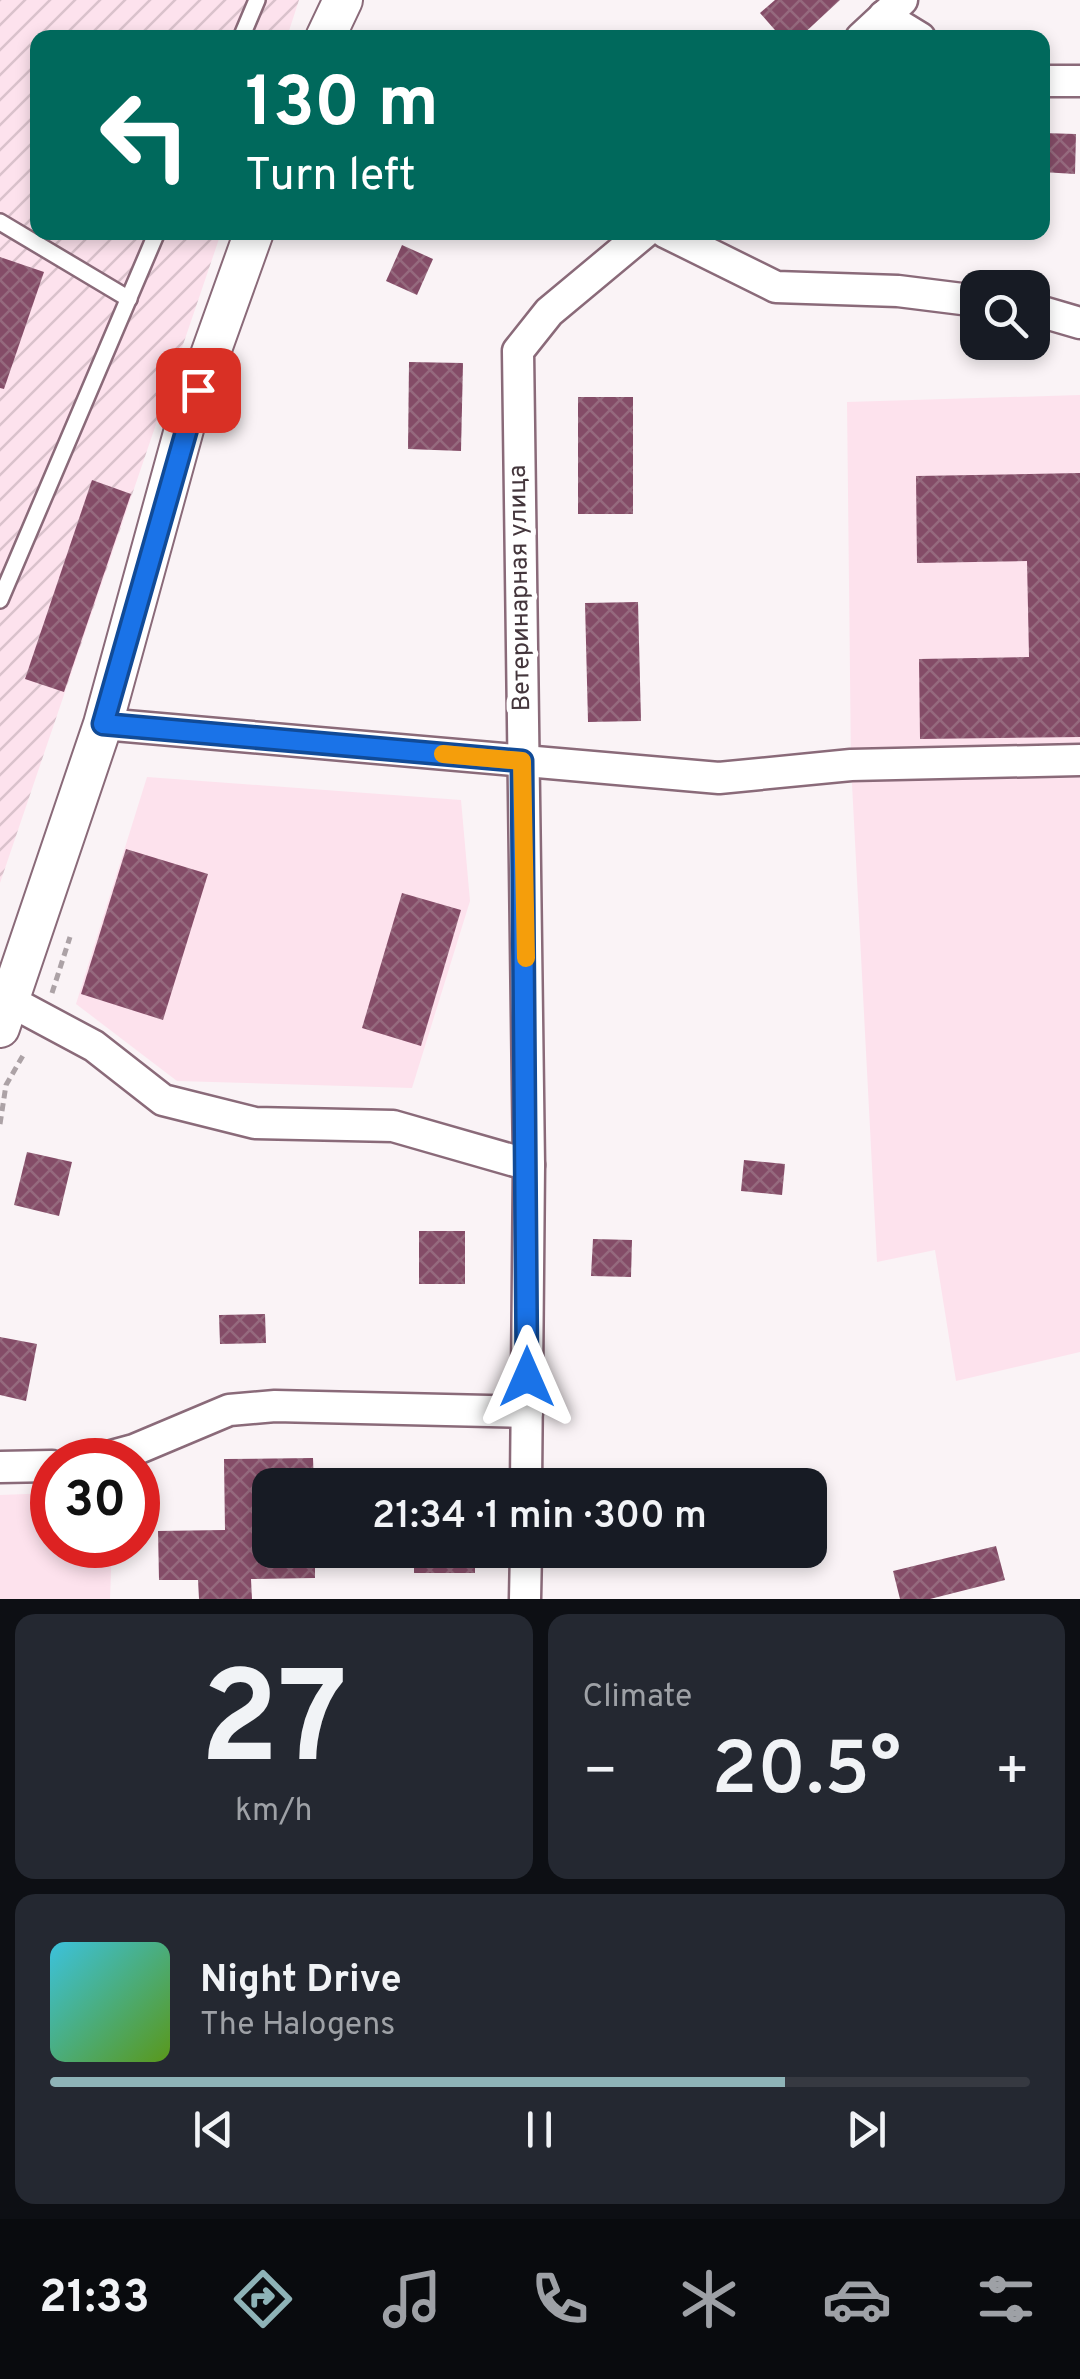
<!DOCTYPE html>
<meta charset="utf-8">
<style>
:root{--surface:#171b24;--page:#242831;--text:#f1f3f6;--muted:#9ea1a6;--line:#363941;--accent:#8eb3b7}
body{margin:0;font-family:Overpass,sans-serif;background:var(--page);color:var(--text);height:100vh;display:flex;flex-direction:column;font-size:38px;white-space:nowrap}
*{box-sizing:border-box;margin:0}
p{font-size:32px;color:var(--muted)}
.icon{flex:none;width:55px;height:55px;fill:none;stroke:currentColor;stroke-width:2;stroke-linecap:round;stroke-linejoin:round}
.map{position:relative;height:1599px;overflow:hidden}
.sheet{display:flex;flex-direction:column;gap:15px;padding:15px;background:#0d0f14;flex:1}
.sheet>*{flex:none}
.banner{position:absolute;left:30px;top:30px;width:1020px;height:210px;border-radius:20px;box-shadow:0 5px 15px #0003;background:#00695c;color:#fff;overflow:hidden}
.buttons{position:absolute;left:960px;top:270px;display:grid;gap:20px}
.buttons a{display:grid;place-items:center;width:90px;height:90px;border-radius:20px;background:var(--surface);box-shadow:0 5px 15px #0003;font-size:50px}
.speed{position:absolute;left:30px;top:1438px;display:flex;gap:20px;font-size:50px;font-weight:700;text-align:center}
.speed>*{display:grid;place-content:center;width:130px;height:130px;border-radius:50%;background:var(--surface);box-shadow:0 5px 15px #0003;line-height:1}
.speed .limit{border:15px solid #d22;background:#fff;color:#111}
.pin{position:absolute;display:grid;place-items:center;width:85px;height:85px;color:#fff;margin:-42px;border-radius:20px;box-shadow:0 5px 15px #0006}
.me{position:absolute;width:110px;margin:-55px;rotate:0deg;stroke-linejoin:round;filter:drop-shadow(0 0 8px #0008)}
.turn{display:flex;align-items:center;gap:35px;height:210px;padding:0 50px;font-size:45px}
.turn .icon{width:130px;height:130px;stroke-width:2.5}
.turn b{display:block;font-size:70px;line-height:85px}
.big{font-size:75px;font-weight:600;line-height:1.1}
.sheet .tile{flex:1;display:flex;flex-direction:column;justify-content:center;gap:15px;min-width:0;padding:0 35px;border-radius:20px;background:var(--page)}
.sheet .dial{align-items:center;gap:0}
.dial b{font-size:130px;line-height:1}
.song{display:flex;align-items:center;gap:30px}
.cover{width:120px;height:120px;border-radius:15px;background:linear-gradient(135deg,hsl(190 70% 55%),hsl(90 70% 35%))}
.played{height:10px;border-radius:5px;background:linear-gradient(90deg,var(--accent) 75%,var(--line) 75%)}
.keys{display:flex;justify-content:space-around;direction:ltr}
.heat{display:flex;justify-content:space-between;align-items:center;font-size:55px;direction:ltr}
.sheet .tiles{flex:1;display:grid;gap:15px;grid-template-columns:1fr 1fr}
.tile:last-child{grid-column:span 2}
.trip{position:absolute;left:252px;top:1468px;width:575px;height:100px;border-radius:20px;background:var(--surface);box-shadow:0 5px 15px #0003;font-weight:600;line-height:100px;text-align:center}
.menu{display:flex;height:160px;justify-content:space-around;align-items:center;background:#090b0e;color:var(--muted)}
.menu .icon{width:70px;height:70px}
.menu .selected{color:var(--accent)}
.menu b{font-size:45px;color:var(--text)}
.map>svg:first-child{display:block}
.built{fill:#fde2ed}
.industrial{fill:url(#industrial-furrows)}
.building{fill:url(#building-cross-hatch)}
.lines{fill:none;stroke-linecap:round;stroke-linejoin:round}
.service-casing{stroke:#8a6a79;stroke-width:20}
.minor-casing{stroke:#8a6a79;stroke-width:35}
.tertiary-casing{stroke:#8a6a79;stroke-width:42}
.path{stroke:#aca2a6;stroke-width:5;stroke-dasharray:8 5;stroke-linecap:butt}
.service{stroke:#fff;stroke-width:15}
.minor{stroke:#fff;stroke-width:30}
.tertiary{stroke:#fff;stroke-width:38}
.route-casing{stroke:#114b97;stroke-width:25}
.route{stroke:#1a73e8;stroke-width:18}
.slow{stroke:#f59e0b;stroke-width:18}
.labels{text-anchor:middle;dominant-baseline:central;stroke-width:10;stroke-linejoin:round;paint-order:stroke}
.street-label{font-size:25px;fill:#44363c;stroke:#fff}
</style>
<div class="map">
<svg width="1080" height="1599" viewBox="0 0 1080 1599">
<defs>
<pattern id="industrial-furrows" width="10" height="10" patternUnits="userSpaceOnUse" patternTransform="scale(2.5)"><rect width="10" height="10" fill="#fde2ed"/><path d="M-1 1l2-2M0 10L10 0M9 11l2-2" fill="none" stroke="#dac2cc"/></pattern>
<pattern id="building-cross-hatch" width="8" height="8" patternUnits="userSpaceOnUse" patternTransform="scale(2.5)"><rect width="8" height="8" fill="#844c67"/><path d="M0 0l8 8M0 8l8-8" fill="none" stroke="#956a7e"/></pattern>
</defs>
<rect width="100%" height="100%" fill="#faf3f6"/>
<!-- built -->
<g class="built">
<path d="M 1080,395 L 1080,1352 L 956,1381 L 935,1250 L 877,1262 L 851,765 L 847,402 Z"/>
<path d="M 147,777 L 461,800 L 470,901 L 412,1088 L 177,1081 L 76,1004 Z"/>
<path d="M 52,1493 L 52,1545 L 112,1545 L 110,1599 L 0,1599 L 0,1495 Z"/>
</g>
<!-- industrial -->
<path class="industrial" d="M 0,0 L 299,0 L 287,37 L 38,38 L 38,232 L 221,233 L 0,883 Z"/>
<!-- building -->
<g class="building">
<path d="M 775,0 L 840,0 L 799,38 L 782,38 L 760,13 Z"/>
<path d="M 1042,133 L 1076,134 L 1075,174 L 1042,172 Z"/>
<path d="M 402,245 L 433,259 L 417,295 L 386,281 Z"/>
<path d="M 0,257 L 44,272 L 4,389 L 0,388 Z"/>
<path d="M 409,362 L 463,363 L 461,451 L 408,449 Z"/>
<rect x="578" y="397" width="55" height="117"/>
<path d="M 1080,473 L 1080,737 L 920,739 L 919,659 L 1029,657 L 1027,561 L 917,563 L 916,476 Z"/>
<path d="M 92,480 L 131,494 L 64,692 L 25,679 Z"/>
<path d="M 638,602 L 641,721 L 588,722 L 585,603 Z"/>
<path d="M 126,849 L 208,874 L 163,1020 L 81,994 Z"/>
<path d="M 402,893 L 461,910 L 421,1046 L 362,1028 Z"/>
<path d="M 27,1152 L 72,1162 L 59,1216 L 14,1205 Z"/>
<path d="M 744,1160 L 785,1164 L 782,1195 L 741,1191 Z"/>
<rect x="419" y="1231" width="46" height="53"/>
<path d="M 593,1239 L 632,1240 L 631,1277 L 591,1276 Z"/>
<path d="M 265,1314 L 266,1343 L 220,1344 L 219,1315 Z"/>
<path d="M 0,1337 L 37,1344 L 26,1401 L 0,1395 Z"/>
<path d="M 313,1458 L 314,1485 L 270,1485 L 270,1550 L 315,1550 L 315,1578 L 251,1579 L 252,1599 L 199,1599 L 198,1580 L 159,1580 L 158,1531 L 225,1530 L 224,1459 Z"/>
<path d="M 996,1546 L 1005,1580 L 930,1599 L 900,1599 L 893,1571 Z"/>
<rect x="414" y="1550" width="61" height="23"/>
</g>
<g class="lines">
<!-- service casing -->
<g class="service-casing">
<g id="service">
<path d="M 241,38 L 257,0"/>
<path d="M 0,222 L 129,299"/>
<path d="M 0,600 L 157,232"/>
</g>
</g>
<!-- minor casing -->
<g class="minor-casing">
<g id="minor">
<path d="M 884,16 L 920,38"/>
<path d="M 861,38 L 902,0"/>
<path d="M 1042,81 L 1080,81"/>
<path d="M 665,232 L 776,287 L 898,291 L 978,301"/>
<path d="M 1032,309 L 1080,323"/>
<path d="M 103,724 L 719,778 L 851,765 L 1080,760"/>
<path d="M 10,1001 L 94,1046 L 163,1100 L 255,1123 L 393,1126 L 529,1165"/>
<path d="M 97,1460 L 134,1450 L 229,1410 L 275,1406 L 527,1412"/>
<path d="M 0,1467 L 52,1466"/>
<path d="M 526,1485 L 529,1165 L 518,351 L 549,312 L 645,232"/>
<path d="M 525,1599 L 526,1550"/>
</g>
</g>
<!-- tertiary casing -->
<g class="tertiary-casing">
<g id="tertiary">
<path d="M 325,38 L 343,0"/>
<path d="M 0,1028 L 103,724 L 186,422 L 254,232"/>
</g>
</g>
<!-- path -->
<g class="path">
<path d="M 52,993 L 70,937"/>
<path d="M 0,1124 L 6,1085 L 25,1052"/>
</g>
<!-- service -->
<use href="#service" class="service"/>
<!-- minor -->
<use href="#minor" class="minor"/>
<!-- tertiary -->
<use href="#tertiary" class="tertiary"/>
</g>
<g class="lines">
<!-- route casing -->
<g class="route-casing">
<path id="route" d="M 198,390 L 103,724 L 522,761 L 527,1377"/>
</g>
<!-- route -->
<use href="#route" class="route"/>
<!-- slow -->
<path class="slow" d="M 443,754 L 522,761 L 526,958"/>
</g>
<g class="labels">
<!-- street labels -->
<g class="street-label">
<text transform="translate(521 588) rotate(-91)">Ветеринарная улица</text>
</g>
</g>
</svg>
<div class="buttons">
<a><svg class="icon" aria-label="search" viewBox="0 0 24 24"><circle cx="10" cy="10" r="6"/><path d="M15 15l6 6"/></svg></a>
</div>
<div class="speed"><div class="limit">30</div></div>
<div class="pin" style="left:198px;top:390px;background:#d93025"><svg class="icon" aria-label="arrive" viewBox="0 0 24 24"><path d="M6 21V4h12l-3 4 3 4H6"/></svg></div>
<svg class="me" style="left:527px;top:1377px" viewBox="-20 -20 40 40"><path d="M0-17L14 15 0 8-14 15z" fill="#1a73e8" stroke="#fff" stroke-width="4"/></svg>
<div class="trip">21:34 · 1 min · 300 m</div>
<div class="banner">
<div class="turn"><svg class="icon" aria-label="left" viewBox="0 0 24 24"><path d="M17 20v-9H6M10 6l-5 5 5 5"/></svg><div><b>130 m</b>Turn left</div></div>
</div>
</div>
<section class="sheet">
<div class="tiles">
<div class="tile dial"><b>27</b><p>km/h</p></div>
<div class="tile"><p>Climate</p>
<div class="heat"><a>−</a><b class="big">20.5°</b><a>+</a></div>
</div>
<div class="tile">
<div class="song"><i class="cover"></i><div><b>Night Drive</b><p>The Halogens</p></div></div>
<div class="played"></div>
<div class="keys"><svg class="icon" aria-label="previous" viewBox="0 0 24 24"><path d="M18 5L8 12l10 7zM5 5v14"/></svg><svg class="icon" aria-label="pause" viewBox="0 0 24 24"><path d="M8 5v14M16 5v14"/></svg><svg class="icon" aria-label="next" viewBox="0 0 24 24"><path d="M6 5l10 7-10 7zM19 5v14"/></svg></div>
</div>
</div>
</section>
<nav class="menu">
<b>21:33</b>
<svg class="icon selected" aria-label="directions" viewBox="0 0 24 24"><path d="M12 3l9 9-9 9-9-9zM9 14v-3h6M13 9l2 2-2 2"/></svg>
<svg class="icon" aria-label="music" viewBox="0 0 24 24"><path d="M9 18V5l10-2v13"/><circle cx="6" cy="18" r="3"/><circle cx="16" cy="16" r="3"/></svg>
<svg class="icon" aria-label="phone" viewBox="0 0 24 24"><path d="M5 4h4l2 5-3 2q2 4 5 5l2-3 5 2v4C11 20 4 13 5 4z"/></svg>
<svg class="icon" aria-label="climate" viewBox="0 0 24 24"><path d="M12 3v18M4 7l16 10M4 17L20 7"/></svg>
<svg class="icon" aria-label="car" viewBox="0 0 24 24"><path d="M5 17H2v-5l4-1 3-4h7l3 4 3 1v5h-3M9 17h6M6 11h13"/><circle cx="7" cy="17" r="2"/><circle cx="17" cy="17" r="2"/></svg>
<svg class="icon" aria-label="filters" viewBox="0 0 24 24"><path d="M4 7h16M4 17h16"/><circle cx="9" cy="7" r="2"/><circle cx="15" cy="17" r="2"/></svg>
</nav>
